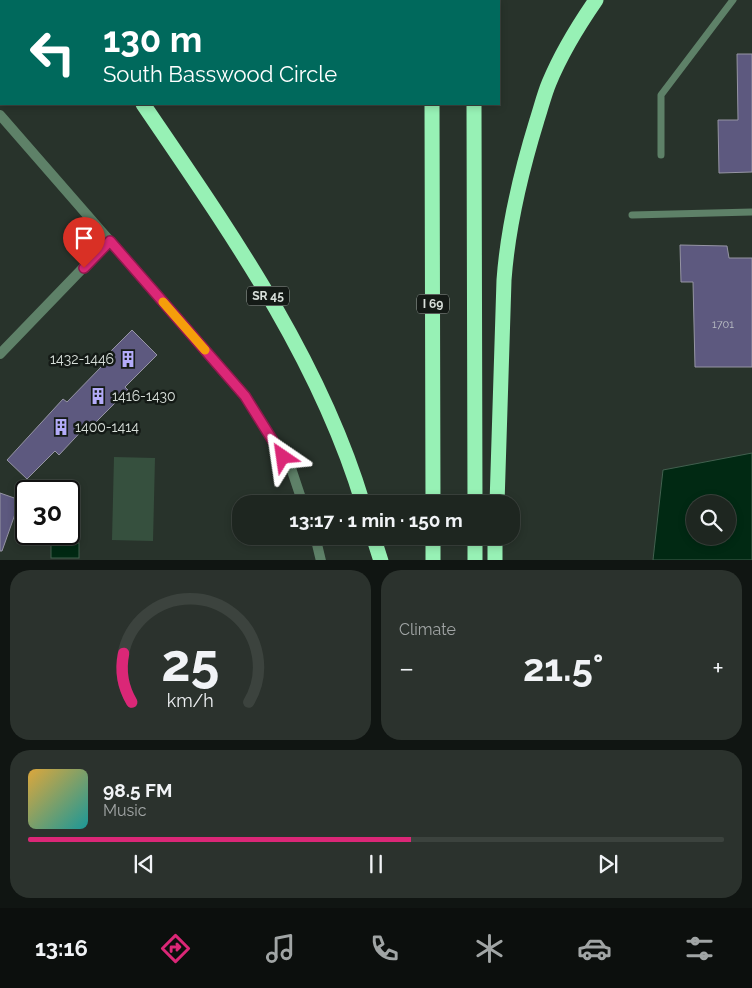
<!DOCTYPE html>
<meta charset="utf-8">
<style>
:root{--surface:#1e2620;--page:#2b322d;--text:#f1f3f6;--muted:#a1a5a5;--line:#3c433e;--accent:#db2777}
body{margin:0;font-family:Raleway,sans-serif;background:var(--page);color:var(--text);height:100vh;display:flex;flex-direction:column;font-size:19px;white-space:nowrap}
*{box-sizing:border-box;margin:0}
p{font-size:16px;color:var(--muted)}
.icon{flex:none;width:28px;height:28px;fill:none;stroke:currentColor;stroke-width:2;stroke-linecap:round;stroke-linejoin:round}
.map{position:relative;height:560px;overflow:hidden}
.panel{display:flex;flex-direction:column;gap:10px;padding:10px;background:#101512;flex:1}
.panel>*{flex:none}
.top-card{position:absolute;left:0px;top:0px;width:500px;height:105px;box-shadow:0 2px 8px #0003,0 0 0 1px var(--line);background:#00695c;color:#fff;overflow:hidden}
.buttons{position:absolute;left:686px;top:495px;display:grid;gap:10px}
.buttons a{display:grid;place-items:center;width:50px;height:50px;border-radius:50%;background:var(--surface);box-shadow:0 2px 8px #0003,0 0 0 1px var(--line);font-size:25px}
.speed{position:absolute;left:15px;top:480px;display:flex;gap:10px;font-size:25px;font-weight:700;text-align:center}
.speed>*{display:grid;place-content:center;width:65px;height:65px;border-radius:50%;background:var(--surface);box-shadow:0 2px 8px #0003,0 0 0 1px var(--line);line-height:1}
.speed .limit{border:2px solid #111;border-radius:8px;background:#fff;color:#111}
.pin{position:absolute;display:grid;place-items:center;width:42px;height:42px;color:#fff;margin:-51px -21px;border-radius:50% 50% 50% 0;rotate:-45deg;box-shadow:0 0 5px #0007}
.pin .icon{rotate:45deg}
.me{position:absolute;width:55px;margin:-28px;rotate:328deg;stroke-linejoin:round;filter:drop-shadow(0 0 4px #0008)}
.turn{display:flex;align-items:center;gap:18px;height:105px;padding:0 20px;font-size:22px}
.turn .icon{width:65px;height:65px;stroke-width:2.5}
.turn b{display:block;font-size:35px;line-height:42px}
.big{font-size:38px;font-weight:700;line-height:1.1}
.panel .card{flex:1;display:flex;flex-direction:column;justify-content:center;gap:8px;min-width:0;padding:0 18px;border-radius:20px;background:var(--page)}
.panel .dial{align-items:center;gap:0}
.dial svg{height:130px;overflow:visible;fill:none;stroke:var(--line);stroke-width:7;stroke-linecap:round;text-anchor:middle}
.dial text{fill:var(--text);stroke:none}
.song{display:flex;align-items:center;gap:15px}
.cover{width:60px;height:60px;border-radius:8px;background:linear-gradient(135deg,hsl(40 70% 55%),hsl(180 70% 35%))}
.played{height:5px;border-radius:2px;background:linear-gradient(90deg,var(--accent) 55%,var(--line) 55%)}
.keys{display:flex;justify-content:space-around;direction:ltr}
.heat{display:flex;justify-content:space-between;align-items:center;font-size:28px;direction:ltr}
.panel .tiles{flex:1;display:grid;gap:10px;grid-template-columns:1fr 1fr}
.card:last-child{grid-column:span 2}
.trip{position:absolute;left:232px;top:495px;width:288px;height:50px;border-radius:20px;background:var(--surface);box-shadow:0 2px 8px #0003,0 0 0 1px var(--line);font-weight:700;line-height:50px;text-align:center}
.dock{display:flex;height:80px;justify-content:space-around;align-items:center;background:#0c0f0d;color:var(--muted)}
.dock .icon{width:35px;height:35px}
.dock .current{color:var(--accent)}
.dock b{font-size:22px;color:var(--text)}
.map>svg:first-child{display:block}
.green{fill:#36503e}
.water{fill:#012913;stroke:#42604f;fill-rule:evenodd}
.building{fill:#5d597f;stroke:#9695a4}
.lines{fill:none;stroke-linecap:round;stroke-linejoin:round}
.lane{stroke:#5e8168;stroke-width:7}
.street{stroke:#5e8168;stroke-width:10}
.highway{stroke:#97f1b5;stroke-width:15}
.route-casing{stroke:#8e194d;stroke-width:12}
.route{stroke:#db2777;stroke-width:9}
.slow{stroke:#f59e0b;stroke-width:9}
.labels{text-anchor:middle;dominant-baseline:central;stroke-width:5;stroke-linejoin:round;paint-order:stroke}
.number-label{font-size:11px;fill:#babec4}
.shield{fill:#141a16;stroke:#9ea5a0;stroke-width:1}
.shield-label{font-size:12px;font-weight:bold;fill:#d9e0db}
.poi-label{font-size:14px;fill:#d9e0db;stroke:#141a16;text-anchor:start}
</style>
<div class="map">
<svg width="752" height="561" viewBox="0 0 752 561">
<rect width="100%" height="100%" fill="#28332b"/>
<!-- green -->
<path class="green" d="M 114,457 L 155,458 L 153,541 L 112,540 Z"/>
<!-- water -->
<g class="water">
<path d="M 752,453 L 752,560 L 653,560 L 663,470 ZM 695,504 L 728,504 L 728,536 L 695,536 Z"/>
<rect x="51" y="543" width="28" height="15"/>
</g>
<!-- building -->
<g class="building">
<path d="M 737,54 L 752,54 L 752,172 L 719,173 L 718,120 L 738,120 Z"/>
<path d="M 680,245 L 727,246 L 729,258 L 752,258 L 752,367 L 695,367 L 693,282 L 681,282 Z"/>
<path d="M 132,330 L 157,355 L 125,387 L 128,390 L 92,426 L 89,423 L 59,455 L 55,451 L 27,479 L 7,460 L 63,399 L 67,402 L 103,365 L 100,362 Z"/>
<path d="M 0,493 L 20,500 L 2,551 L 0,551 Z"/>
</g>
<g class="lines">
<!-- lane -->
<g class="lane">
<path d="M 661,155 L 661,95 L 733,0"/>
<path d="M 632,215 L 752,212"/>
</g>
<!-- street -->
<g class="street">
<path d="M 0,115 L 245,396 L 292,471 L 303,504"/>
<path d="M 0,354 L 109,241"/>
<path d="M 315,536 L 321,561"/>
</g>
<!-- highway -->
<g class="highway">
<path d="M 72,0 L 73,1"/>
<path d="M 117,0 L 118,1"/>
<path d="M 432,0 L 432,1"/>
<path d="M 474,0 L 474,1"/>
<path d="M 351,1 L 353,0"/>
<path d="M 143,104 C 228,229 319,357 363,504"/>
<path d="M 432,104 L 433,504"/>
<path d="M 474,104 L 475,504"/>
<path d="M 497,504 L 504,280 C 508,225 521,172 537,120 C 541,108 544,95 549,83 C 561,54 578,26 596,0"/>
<path d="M 373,536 L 381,561"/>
<path d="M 433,536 L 433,561"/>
<path d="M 475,536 L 475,561"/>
<path d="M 495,561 L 495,536"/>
</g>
</g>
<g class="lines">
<!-- route casing -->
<g class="route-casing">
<path id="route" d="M 84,268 L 110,241 L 245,396 L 283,457"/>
</g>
<!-- route -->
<use href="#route" class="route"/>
<!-- slow -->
<path class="slow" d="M 163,302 L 205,350"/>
</g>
<!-- icons -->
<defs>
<g id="building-bare" transform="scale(1.35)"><path d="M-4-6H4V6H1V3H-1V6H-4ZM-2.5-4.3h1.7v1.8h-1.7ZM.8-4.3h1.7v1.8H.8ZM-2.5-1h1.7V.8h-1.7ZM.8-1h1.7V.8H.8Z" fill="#b4acf9" stroke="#141a16" stroke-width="2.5" paint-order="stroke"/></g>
</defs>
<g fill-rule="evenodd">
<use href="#building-bare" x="128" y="359"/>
<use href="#building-bare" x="98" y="396"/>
<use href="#building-bare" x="61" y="427"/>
</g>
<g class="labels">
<!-- number labels -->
<g class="number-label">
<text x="723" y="324">1701</text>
</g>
<!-- shield labels -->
<g class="shield">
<rect x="247" y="286.5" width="42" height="19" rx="4"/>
<rect x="417" y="294.5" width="32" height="19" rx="4"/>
</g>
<g class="shield-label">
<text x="268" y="296">SR 45</text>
<text x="433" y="304">I 69</text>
</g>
<!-- poi labels -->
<g class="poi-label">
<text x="114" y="359" text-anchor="end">1432-1446</text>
<text x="112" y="396">1416-1430</text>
<text x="75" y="427">1400-1414</text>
</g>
</g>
</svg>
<div class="buttons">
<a><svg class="icon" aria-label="search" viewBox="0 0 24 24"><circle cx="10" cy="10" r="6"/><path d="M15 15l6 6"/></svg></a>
</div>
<div class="speed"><div class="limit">30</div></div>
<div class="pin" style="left:84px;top:268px;background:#d93025"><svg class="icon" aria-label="arrive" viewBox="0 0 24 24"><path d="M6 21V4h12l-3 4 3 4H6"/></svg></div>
<svg class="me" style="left:283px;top:457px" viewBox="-20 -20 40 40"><path d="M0-17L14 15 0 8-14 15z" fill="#db2777" stroke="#fff" stroke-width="4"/></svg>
<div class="trip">13:17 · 1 min · 150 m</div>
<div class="top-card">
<div class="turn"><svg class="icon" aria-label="left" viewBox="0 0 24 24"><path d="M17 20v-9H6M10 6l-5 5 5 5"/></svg><div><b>130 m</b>South Basswood Circle</div></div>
</div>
</div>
<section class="panel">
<div class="tiles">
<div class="card dial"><svg viewBox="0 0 100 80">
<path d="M14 69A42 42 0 1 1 86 69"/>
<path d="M14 69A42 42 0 0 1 9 39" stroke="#db2777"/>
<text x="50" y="56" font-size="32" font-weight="700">25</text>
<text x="50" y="72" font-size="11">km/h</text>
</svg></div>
<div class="card"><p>Climate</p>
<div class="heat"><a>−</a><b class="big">21.5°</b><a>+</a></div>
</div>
<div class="card">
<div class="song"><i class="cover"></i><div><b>98.5 FM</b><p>Music</p></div></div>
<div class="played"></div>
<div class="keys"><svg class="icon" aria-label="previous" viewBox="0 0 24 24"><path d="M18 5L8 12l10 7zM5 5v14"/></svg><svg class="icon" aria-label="pause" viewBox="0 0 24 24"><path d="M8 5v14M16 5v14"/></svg><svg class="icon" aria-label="next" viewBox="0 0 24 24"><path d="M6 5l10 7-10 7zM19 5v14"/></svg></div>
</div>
</div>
</section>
<nav class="dock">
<b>13:16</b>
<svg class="icon current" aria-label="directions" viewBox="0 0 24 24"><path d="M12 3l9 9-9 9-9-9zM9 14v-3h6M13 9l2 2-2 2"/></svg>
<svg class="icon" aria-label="music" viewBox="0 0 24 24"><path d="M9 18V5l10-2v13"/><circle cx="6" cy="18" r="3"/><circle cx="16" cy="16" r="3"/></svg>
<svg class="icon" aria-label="phone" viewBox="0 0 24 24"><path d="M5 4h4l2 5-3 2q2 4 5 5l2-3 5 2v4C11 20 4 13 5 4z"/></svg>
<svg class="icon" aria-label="climate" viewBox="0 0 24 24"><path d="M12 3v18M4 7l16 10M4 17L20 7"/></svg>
<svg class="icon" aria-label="car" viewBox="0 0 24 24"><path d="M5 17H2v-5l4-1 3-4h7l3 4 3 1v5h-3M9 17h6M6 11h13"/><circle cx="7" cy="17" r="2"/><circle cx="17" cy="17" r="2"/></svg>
<svg class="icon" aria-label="filters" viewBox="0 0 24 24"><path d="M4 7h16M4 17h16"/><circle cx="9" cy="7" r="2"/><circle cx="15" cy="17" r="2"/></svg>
</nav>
